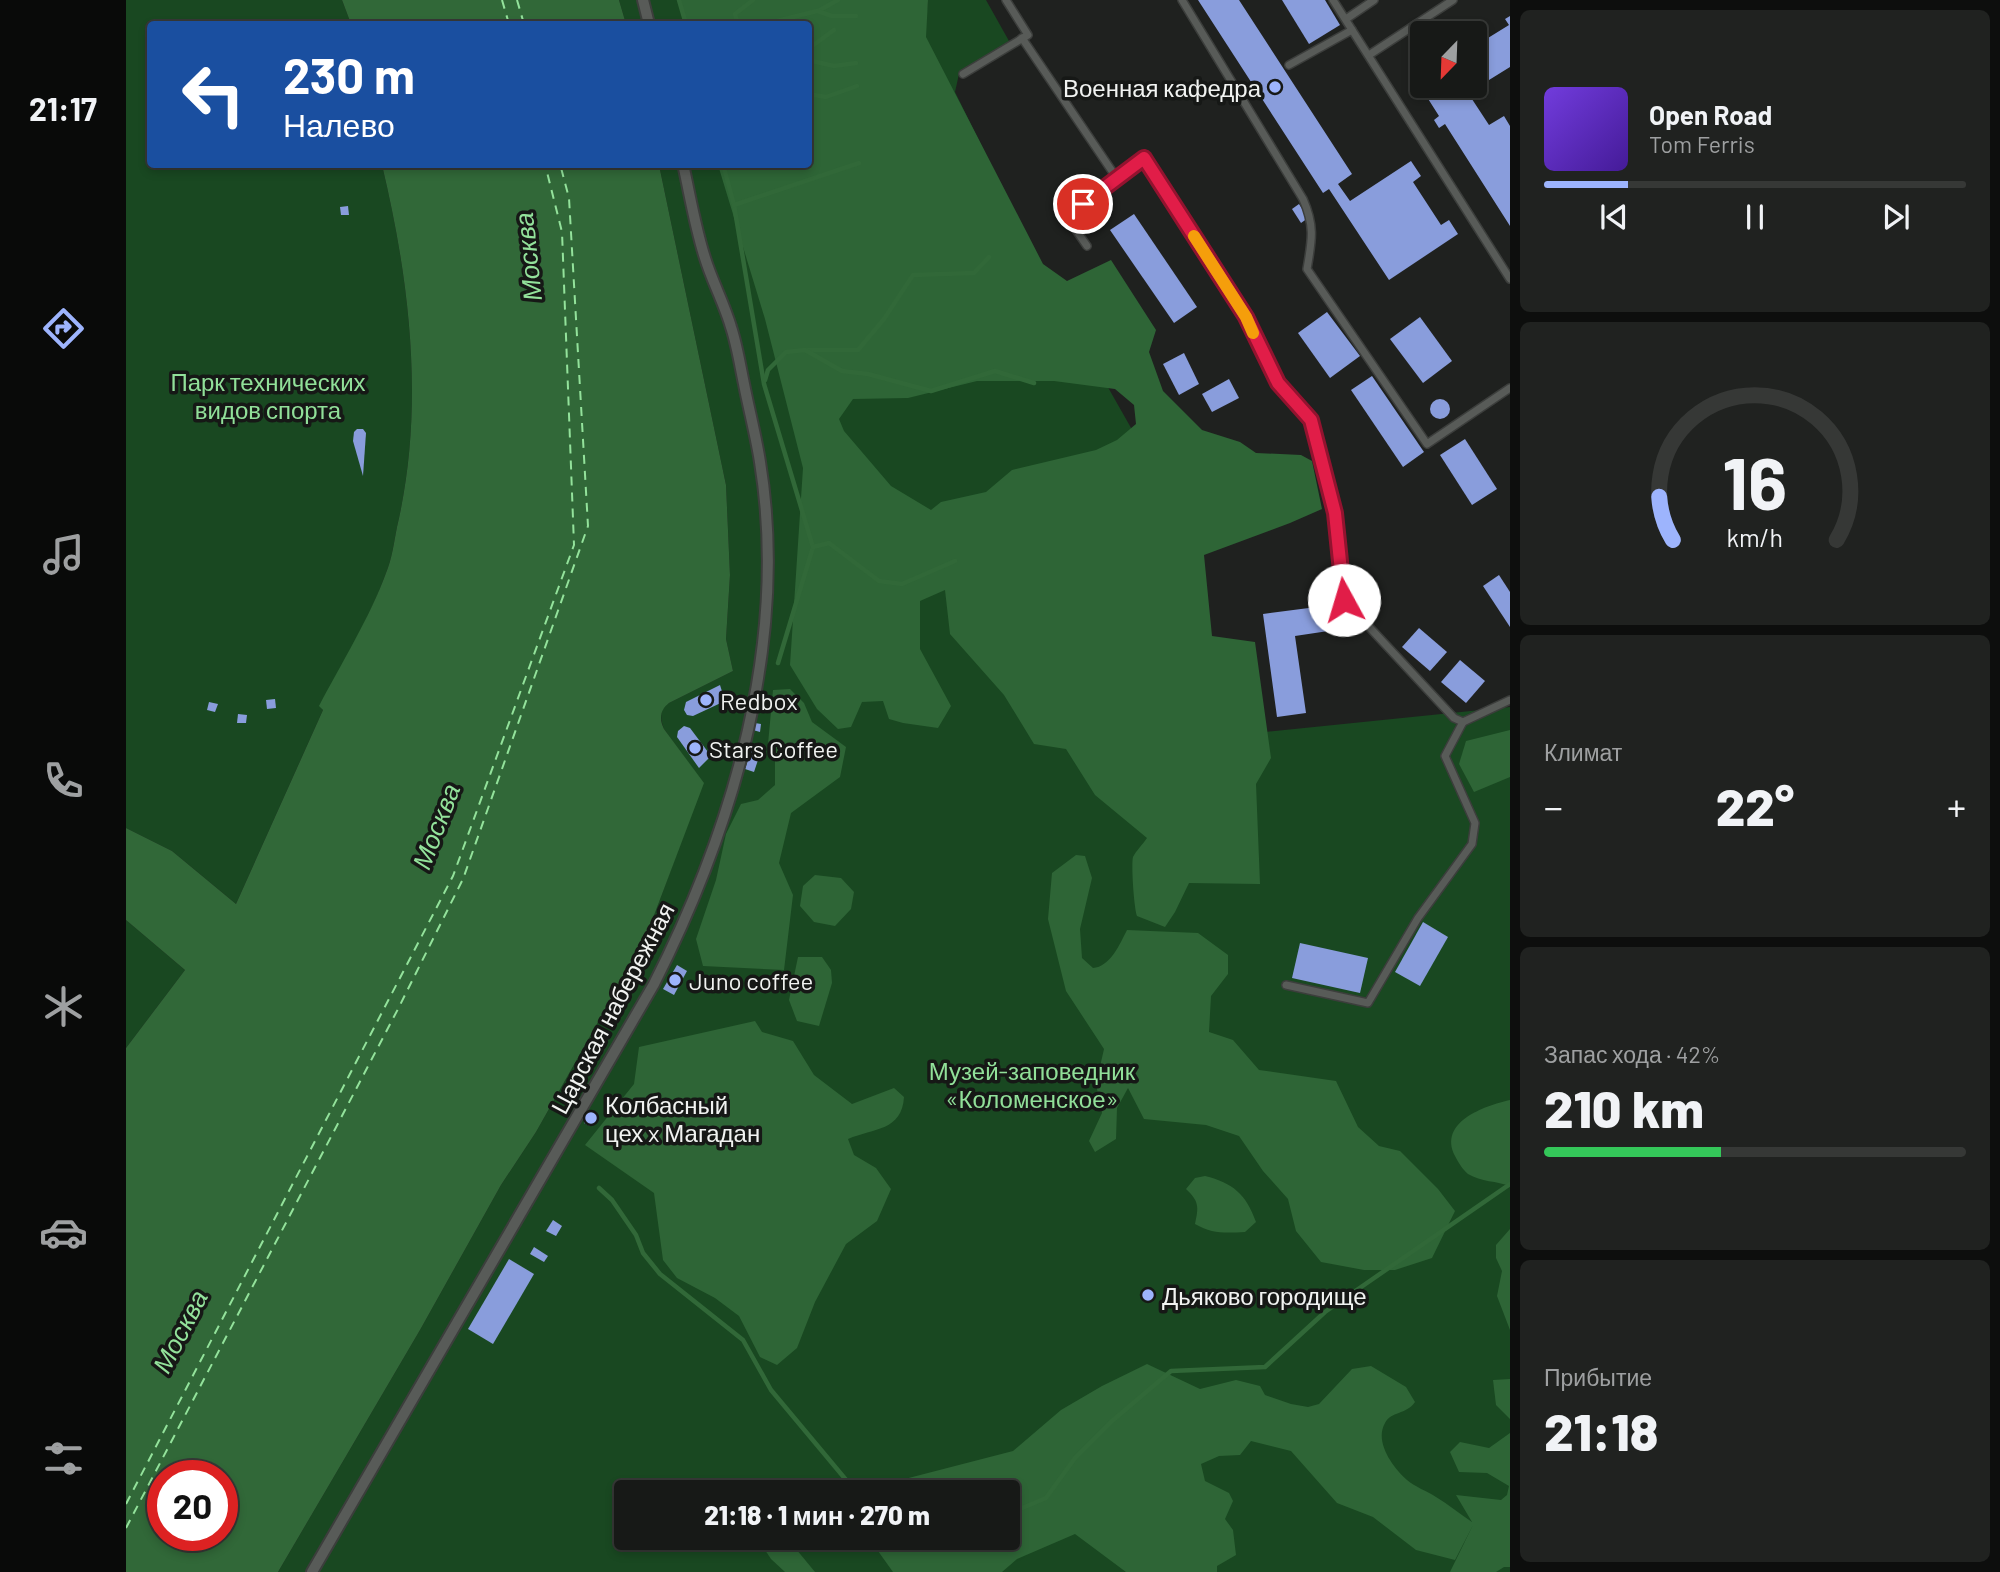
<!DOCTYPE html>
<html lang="ru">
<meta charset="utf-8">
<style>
:root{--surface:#171917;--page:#202220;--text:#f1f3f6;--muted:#9ea0a1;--line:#363836;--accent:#9db4fd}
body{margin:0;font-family:Barlow,sans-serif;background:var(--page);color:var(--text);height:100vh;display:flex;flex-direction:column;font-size:26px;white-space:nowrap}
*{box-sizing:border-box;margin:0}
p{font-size:23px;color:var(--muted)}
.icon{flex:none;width:38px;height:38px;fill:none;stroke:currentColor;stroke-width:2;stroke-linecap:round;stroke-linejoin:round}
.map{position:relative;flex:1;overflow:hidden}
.drawer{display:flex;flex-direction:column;gap:10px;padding:10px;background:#0d0e0d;width:490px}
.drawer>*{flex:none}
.banner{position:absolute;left:21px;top:21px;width:665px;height:147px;border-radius:7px;box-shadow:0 4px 10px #0003,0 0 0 2px var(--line);background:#1a4fa0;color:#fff;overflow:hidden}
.needle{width:46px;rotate:203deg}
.fabs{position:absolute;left:1284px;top:21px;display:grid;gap:14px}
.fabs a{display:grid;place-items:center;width:77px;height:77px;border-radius:7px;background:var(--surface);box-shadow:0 4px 10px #0003,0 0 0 2px var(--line);font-size:35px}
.speed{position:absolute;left:21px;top:1460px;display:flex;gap:14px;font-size:35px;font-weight:700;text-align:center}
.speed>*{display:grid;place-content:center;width:91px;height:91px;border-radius:50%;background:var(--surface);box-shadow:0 4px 10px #0003,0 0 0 2px var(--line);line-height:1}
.speed .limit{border:10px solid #d22;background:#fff;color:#111}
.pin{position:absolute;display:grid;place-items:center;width:60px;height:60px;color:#fff;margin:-30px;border:4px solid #fff;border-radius:50%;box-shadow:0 2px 7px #0007}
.me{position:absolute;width:77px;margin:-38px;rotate:354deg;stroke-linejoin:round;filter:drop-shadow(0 0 5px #0008)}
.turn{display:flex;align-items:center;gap:24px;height:147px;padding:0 21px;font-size:32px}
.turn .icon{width:91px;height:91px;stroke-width:2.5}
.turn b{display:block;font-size:49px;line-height:60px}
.big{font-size:52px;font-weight:800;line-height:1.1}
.drawer .card{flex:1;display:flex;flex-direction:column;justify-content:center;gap:10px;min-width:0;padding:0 24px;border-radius:10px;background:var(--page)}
.drawer .dial{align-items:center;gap:0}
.dial svg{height:182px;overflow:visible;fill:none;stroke:var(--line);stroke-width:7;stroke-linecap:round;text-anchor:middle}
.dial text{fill:var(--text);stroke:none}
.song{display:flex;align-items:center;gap:21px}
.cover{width:84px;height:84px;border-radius:10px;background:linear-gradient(135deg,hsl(260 70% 55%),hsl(260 70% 35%))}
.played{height:7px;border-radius:4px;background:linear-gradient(90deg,var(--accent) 20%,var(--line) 20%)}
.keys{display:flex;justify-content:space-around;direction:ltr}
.heat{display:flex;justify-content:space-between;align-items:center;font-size:38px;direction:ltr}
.charge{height:10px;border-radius:5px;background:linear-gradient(90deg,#34c759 42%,var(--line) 0)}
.trip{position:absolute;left:488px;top:1480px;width:406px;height:70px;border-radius:7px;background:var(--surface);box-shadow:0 4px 10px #0003,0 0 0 2px var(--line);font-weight:800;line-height:70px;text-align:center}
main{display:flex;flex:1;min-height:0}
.tabs{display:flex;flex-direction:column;width:126px;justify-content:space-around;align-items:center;background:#090a09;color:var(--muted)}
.tabs .icon{width:49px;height:49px}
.tabs .current{color:var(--accent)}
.tabs b{font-size:32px;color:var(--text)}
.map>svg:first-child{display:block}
.green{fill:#194821;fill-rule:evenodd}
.forest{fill:#2e6536;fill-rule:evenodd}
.water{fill:#316838;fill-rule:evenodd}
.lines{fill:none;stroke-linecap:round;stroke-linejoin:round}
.stream{stroke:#316838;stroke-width:4.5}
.ferry{stroke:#93e29b;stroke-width:2;stroke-dasharray:9 7;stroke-linecap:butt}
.building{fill:#899ddc}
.service-casing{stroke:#3c3e3c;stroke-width:10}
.pedestrian-casing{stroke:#3c3e3c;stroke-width:14}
.service{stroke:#585b58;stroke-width:7}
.pedestrian{stroke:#585b58;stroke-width:10}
.route-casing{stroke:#92132f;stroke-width:18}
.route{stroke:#e11d48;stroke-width:12}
.slow{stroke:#f59e0b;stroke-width:12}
.poi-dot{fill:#9db4fd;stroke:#161816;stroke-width:2.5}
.labels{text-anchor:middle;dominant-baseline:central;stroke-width:7;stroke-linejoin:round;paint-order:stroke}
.poi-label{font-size:24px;fill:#f1f3f1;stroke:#161816;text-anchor:start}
.park-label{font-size:24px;fill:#91e099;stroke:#161816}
.street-label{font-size:24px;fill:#f1f3f1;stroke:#161816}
.water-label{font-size:26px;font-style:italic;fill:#93e29b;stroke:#161816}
</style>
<main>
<nav class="tabs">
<b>21:17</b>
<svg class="icon current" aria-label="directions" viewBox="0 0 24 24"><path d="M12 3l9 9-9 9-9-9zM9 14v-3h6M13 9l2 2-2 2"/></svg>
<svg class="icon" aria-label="music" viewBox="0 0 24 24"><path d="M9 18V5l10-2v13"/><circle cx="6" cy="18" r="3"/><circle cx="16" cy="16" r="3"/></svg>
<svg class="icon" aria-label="phone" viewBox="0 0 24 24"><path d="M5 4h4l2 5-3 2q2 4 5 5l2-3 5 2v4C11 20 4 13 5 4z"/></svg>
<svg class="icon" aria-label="climate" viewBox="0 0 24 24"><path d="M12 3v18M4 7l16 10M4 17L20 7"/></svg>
<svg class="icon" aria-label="car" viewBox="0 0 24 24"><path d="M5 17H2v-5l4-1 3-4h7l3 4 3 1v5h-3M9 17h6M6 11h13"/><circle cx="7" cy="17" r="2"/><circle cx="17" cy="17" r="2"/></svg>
<svg class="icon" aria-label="filters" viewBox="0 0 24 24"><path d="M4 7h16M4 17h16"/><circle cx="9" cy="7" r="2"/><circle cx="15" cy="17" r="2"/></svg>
</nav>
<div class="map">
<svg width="1384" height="1572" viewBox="0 0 1384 1572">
<rect width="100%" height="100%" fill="#1f211f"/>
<!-- green -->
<g class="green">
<path d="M 0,0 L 216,0 L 225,24 L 24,24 L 24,164 L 256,165 C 284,282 299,408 271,527 C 268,542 266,559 260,573 C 244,618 216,664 194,706 L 197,710 L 110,904 L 46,851 L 0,828 Z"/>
<path d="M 493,0 L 784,0 L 799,31 L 802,0 L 860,0 L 883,41 L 833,74 L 829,92 L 929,294 L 1067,537 L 1082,684 L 1119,734 L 1384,707 L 1384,1572 L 152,1572 L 294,1330 L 375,1185 L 410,1132 L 498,976 L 527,918 L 577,783 L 538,729 C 534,718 533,710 543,703 L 607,671 L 600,639 L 604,575 L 600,485 L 533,165 L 682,164 L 682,24 L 500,24 ZM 500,1493 L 882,1493 L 882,1538 L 500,1538 Z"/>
<path d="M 0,920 L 59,970 L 0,1048 Z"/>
</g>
<!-- forest -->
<g class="forest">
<path d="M 554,0 L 802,0 L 800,37 L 917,264 L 941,281 L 985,260 L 1030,330 L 1023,352 L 1037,391 L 1076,430 L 1114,442 L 1130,453 L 1175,455 L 1186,461 L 1196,509 L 1164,523 L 1078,555 L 1086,636 L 1129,642 L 1145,758 L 1130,784 L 1134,884 L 1063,883 L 1049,912 L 1039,927 L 1011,916 C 1008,908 1005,864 1007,857 C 1010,851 1017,844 1021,838 L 969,795 L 940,749 L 908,744 L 878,695 L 824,634 L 819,590 L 794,601 L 794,649 L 825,706 L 812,728 L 777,723 L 763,719 L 757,701 L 736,702 L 725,727 L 712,729 L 691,709 L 664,665 L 677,468 L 639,319 L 592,165 L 682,164 L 682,24 L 559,24 ZM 851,381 L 928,381 L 989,389 L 1008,405 L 1010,424 L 991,440 L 970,450 L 886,470 L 860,492 L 815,502 L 805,510 L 765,486 L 718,431 L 713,419 L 727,399 L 782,398 Z"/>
<path d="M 664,689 L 678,703 L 686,722 L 720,747 L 714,777 L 665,813 L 653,863 L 667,895 L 658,970 L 577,966 L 570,939 L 590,880 L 600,834 L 615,804 L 632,800 L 649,785 L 649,752 L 642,744 L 647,690 Z"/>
<path d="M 1384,730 L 1384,777 L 1348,792 L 1333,764 L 1340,741 Z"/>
<path d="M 950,855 L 959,856 L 966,878 L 954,929 L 956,958 L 967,968 C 984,967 994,944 1001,930 L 1072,933 L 1102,955 L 1102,974 L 1085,996 L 1083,1032 L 1107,1040 L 1133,1070 L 1210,1081 L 1232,1127 L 1253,1146 L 1274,1151 L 1312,1189 L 1329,1211 L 1306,1258 L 1269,1270 L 1238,1270 L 1195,1262 L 1170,1231 L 1162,1199 L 1137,1171 L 1113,1136 L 1080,1125 L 1018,1119 L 1002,1088 L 991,1108 L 990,1139 L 969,1152 L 963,1141 L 976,1113 L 970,1084 L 978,1049 L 940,991 L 922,919 L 926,873 Z"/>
<path d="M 689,875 L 715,878 L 728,892 L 725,909 L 709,926 L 688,922 L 674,906 L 677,886 Z"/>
<path d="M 672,957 L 696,957 L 705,970 L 706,983 L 693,1026 L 671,1021 L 663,1000 Z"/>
<path d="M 629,1021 L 636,1032 L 667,1041 L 688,1075 L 726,1104 L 768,1088 L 778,1097 C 776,1131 748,1128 722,1139 L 728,1155 L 750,1168 L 765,1189 L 751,1221 L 720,1244 L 689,1302 L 671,1348 L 651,1365 L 634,1357 L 613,1316 L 589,1298 L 551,1278 L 537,1260 L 528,1193 L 459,1145 L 508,1084 L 513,1047 Z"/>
<path d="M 1384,1100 L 1384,1186 C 1371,1181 1355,1182 1342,1174 C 1337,1170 1332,1162 1329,1156 C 1312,1122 1358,1106 1384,1100 Z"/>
<path d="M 1079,1176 C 1107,1183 1120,1194 1130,1222 L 1119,1232 C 1099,1233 1086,1234 1069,1224 C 1073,1207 1073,1201 1060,1189 L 1069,1178 Z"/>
<path d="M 1384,1229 L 1384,1330 L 1371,1296 L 1376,1271 L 1370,1258 L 1370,1245 Z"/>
<path d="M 1021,1364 L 1074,1389 L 1110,1380 L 1134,1386 L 1139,1395 L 1165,1404 L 1182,1407 L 1193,1404 L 1226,1369 L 1245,1366 L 1280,1387 L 1289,1402 C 1280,1415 1265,1411 1259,1423 C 1248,1442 1267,1468 1281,1480 C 1289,1487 1301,1491 1310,1497 C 1322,1504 1334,1514 1346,1522 L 1330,1495 L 1375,1500 L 1381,1495 L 1383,1486 L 1361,1473 L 1333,1472 L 1324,1452 L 1334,1442 L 1363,1448 L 1384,1433 L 1384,1567 L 1378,1567 L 1370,1572 L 1324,1572 L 1347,1525 L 1329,1560 L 1290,1550 L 1247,1517 L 1211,1503 L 1165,1451 L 1125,1441 L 1114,1455 L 1093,1456 L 1075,1464 L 1079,1481 L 1103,1493 L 1107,1501 L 1099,1519 L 1107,1530 L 1110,1555 L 1091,1566 L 1091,1572 L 1000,1572 L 949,1534 L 891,1559 L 876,1572 L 767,1572 L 752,1551 L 755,1538 L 882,1538 L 882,1493 L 768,1493 L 771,1481 L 887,1451 L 935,1410 L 976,1386 Z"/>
<path d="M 1384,1379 L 1384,1419 L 1370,1405 L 1367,1380 Z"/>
<path d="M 631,1538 L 661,1538 L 689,1572 L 659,1572 L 645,1559 Z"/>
</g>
<!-- water -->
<g class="water">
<path d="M 216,0 L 493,0 L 500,24 L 225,24 Z"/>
<path d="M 256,165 L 533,165 L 600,485 L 604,575 L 600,639 L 607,671 L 543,703 C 534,710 533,719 538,729 L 578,783 L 527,918 L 498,976 L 410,1132 L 375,1185 L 294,1330 L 152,1572 L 0,1572 L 0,1048 L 59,970 L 0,920 L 0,828 L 46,851 L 110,904 L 197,710 L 193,706 C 215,664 244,617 260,573 C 266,559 268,542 271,527 C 299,408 284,282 256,165 ZM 37,1475 L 96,1475 L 96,1535 L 37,1535 Z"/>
</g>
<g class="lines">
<!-- stream -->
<g class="stream">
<path d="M 553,0 L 560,24"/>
<path d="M 692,11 L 712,0"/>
<path d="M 611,21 L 609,14 L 627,0"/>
<path d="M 583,24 L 611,21 L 612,24"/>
<path d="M 639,24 L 691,11 L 706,16 L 730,16"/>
<path d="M 682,49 L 708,30"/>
<path d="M 682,60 L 708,66 L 730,63"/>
<path d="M 682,94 L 700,97 L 731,86"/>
<path d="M 597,164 L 608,205 L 638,384 L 687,547 L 652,663"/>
<path d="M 608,205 L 733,163"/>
<path d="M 679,350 L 732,350 L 758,319 L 787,275 L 848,273 L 863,257"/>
<path d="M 639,380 L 642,370 L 660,352 L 679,350 L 716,371 L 742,374 L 805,391 L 869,371 L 908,383"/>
<path d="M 687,547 L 703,543 L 753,581 L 776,584 L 829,561"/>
<path d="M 473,1188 L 486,1200 L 510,1235 L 517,1253 L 534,1274 L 617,1340 L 645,1390 L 731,1493"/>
<path d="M 882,1514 L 920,1498 L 949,1458 L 986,1421 L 1045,1371 L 1139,1367 L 1199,1312 L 1384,1184"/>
</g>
<!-- ferry -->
<g class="ferry">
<path d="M 376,0 L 383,24"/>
<path d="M 391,0 L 398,24"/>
<path d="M 0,1504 L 327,876 L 448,545 L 436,232 L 419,164"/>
<path d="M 0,1528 L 272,1009 L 337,879 L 462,526 L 443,198 L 434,164"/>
</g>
</g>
<!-- building -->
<g class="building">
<path d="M 1072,0 L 1113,0 L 1226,174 L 1212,184 L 1224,201 L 1285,161 L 1295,176 L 1287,182 L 1315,225 L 1323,220 L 1332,234 L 1263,280 L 1203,189 L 1197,193 Z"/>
<path d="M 1156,0 L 1199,0 L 1214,25 L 1183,44 Z"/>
<path d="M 1384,16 L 1384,67 L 1342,93 L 1363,125 L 1378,116 L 1384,126 L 1384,226 L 1319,124 L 1313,128 L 1308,120 L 1313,116 L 1292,83 L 1297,80 L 1297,86 L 1349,86 L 1349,46 L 1383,25 L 1379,19 Z"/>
<path d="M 1173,204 L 1182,218 L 1175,223 L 1166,209 Z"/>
<path d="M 222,206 L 223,215 L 215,215 L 214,207 Z"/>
<path d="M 1008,214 L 1071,307 L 1048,323 L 984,230 Z"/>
<path d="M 1201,312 L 1234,356 L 1204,378 L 1172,333 Z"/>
<path d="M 1294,317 L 1326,361 L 1297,383 L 1264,339 Z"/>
<path d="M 1058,353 L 1073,384 L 1053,395 L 1037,364 Z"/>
<path d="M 1246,376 L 1298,452 L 1277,467 L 1225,390 Z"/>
<path d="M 1103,379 L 1113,398 L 1086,412 L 1076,394 Z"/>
<circle cx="1314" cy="409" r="10"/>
<path d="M 231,429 L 237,429 L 240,433 L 237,476 L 227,441 L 228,432 Z"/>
<path d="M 1339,439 L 1371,489 L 1346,505 L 1314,455 Z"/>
<path d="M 1373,575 L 1384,592 L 1384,627 L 1357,586 Z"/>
<path d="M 1206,605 L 1209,630 L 1169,636 L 1180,713 L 1151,717 L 1137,614 Z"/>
<path d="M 1293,628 L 1321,652 L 1304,671 L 1276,647 Z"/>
<path d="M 1334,660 L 1359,681 L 1340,703 L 1315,682 Z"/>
<path d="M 594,685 L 599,701 L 567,716 L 561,715 L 558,710 L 560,702 Z"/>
<path d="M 149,699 L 150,708 L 141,709 L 140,700 Z"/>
<path d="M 83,702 L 92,704 L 89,712 L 81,710 Z"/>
<path d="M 112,714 L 121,715 L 120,723 L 111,723 Z"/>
<path d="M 629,723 L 635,724 L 634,732 L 627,730 Z"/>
<path d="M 558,726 L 564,728 L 585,756 L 573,768 L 551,737 L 552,731 Z"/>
<path d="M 626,748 L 635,751 L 628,772 L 619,769 Z"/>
<path d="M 1297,922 L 1322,937 L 1294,986 L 1269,972 Z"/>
<path d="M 1174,943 L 1242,958 L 1234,993 L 1166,978 Z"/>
<path d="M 551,965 L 561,971 L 548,995 L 537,989 Z"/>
<path d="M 466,1110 L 471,1113 L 464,1126 L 458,1123 Z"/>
<path d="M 427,1220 L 436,1226 L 430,1236 L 420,1231 Z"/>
<path d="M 408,1247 L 422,1256 L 418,1262 L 404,1254 Z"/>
<path d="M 383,1259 L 408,1274 L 367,1344 L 342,1329 Z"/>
</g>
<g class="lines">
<!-- service casing -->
<g class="service-casing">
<g id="service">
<path d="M 1056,0 L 1177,199 C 1189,226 1186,240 1181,269 L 1301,444 L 1384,388"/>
<path d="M 1207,0 L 1384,279"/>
<path d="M 1220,19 L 1248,0"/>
<path d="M 896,38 L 990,177"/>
<path d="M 1243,55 L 1327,0"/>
<path d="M 1163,65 L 1226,30"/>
<path d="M 837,74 L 902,35 L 880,0"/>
<path d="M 961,246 L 941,217 L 990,177 L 1018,158 L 1120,317 L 1152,384 L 1186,420 L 1209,513 L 1218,600 L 1328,718 L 1337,722"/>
<path d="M 1160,985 L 1242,1003 L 1292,918 L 1346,844 L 1349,823 L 1319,756 L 1337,722 L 1384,700"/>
</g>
</g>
<!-- pedestrian casing -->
<g class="pedestrian-casing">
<g id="pedestrian">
<path d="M 517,0 L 523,24"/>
<path d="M 186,1572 L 528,984 C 608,826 663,640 634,462 C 630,436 623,410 618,384 C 614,365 611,345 605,327 C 598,303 586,281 579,258 C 569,227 564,195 557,164"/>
</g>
</g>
<!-- service -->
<use href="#service" class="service"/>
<!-- pedestrian -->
<use href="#pedestrian" class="pedestrian"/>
</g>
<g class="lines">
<!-- route casing -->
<g class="route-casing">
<path id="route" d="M 957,204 L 1018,158 L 1120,317 L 1152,383 L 1185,420 L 1209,513 L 1218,600"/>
</g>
<!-- route -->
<use href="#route" class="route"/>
<!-- slow -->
<path class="slow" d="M 1068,236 L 1120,317 L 1127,333"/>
</g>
<!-- markers -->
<g class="poi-dot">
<circle cx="1149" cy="87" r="7"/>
<circle cx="580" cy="700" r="7"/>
<circle cx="569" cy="748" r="7"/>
<circle cx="549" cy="980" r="7"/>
<circle cx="465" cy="1118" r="7"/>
<circle cx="1022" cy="1295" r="7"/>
</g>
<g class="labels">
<!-- poi labels -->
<g class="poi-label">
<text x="1135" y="87" text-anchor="end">Военная кафедра</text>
<text x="594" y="700">Redbox</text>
<text x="583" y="748">Stars Coffee</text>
<text x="563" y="980">Juno coffee</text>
<text x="479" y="1104">Колбасный<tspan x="479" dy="28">цех x Магадан</tspan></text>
<text x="1036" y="1295">Дьяково городище</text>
</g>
<!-- park labels -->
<g class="park-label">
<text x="142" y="381">Парк технических<tspan x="142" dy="28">видов спорта</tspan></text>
<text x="906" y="1070">Музей-заповедник<tspan x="906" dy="28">«Коломенское»</tspan></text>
</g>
<!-- street labels -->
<g class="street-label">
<text transform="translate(486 1008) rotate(-62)">Царская набережная</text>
</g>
<!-- water labels -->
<g class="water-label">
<text transform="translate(401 257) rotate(-96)">Москва</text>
<text transform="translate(309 826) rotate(-69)">Москва</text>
<text transform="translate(53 1331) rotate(-63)">Москва</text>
</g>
</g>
</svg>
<div class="fabs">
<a><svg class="needle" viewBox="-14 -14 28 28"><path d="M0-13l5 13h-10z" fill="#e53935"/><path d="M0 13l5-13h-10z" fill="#9ea0a1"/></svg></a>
</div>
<div class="speed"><div class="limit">20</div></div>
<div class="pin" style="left:957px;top:204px;background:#d93025"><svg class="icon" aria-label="arrive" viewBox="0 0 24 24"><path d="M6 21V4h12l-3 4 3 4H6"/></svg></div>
<svg class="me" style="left:1218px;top:600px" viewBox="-20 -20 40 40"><circle r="19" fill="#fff"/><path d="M0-13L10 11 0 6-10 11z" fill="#e11d48"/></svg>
<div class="trip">21:18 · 1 мин · 270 m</div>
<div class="banner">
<div class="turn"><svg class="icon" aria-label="left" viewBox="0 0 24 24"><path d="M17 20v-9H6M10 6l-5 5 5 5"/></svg><div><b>230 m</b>Налево</div></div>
</div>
</div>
<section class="drawer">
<div class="card">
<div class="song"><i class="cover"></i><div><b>Open Road</b><p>Tom Ferris</p></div></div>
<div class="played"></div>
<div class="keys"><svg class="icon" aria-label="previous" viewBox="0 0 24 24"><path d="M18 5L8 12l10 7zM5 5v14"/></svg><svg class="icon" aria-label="pause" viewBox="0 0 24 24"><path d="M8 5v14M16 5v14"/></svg><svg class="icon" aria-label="next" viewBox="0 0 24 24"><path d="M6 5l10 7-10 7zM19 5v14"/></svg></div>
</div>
<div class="card dial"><svg viewBox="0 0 100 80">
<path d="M14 69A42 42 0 1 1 86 69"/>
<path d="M14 69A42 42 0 0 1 8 50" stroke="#9db4fd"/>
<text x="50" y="56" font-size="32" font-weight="700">16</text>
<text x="50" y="72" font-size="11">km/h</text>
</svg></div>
<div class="card"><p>Климат</p>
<div class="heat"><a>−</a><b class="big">22°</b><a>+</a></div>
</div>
<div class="card"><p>Запас хода · 42%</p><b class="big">210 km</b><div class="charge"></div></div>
<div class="card"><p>Прибытие</p><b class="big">21:18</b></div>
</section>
</main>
